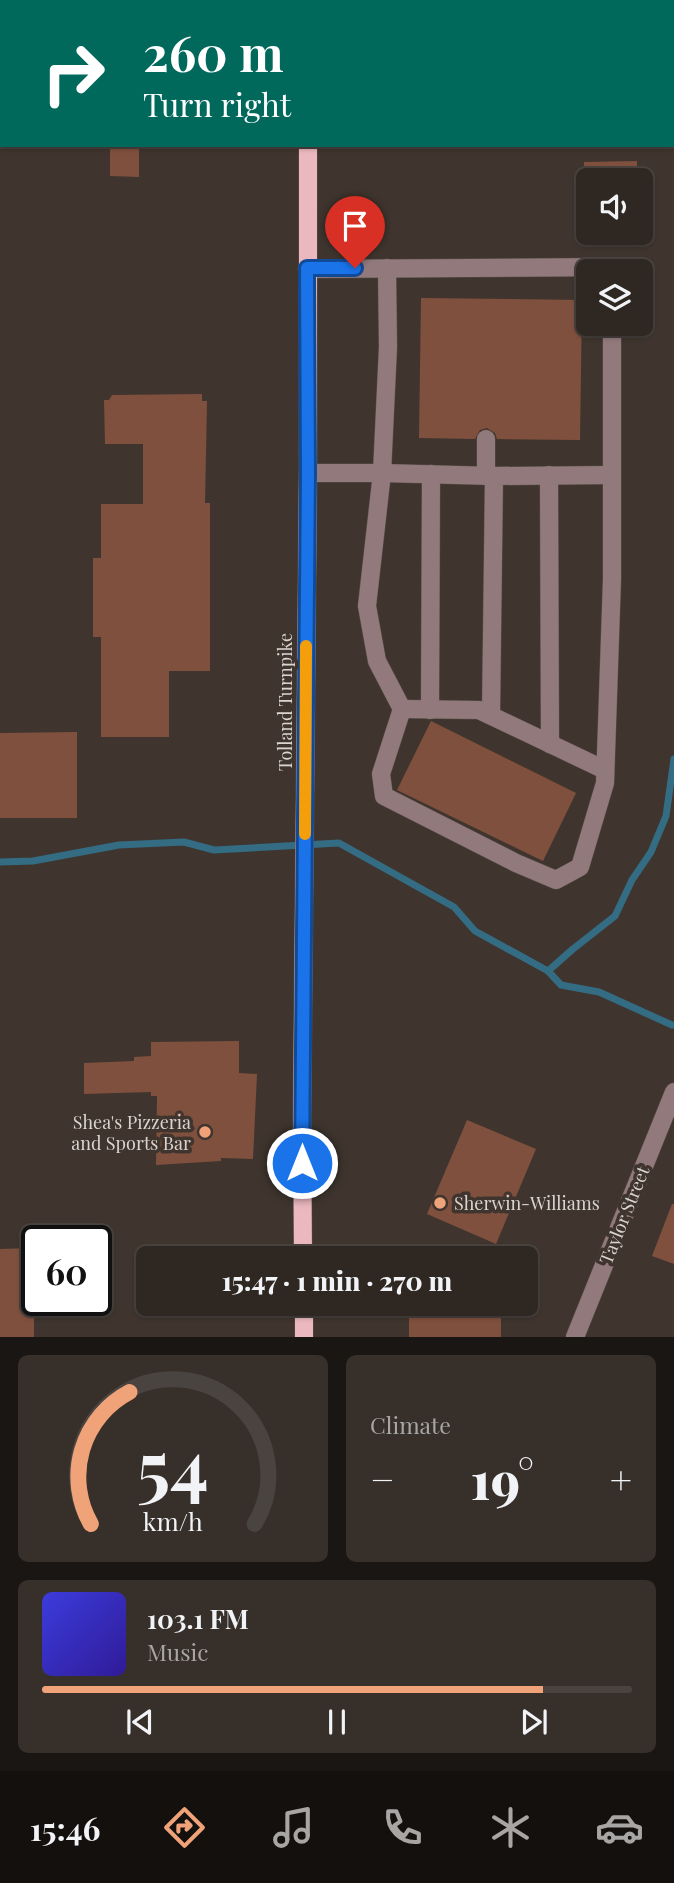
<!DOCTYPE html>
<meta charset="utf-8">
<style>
:root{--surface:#2f2822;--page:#37302a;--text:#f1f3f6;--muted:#a7a6a5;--line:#4a4440;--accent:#f0a378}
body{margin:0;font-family:"Playfair Display",serif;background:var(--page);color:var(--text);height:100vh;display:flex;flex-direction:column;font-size:26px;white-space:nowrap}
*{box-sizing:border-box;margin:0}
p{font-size:23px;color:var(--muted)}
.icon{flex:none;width:38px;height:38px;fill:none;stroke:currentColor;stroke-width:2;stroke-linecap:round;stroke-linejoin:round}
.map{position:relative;height:1337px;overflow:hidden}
.drawer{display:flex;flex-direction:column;gap:18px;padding:18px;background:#1a1613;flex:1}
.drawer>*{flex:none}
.hud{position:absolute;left:0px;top:0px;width:676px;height:147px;box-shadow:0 2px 5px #0004,0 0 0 2px var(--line);background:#00695c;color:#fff;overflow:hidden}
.controls{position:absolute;left:576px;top:168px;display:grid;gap:14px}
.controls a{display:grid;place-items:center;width:77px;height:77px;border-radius:10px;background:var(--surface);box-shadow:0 2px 5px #0004,0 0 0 2px var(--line);font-size:35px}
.speed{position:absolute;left:21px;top:1225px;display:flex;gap:14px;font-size:35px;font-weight:700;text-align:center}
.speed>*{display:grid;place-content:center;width:91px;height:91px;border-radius:50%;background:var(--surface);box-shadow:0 2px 5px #0004,0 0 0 2px var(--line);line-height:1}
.speed .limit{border:4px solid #111;border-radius:10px;background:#fff;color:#111}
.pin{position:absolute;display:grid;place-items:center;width:60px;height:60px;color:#fff;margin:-72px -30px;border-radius:50% 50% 50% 0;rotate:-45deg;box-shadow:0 0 7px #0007}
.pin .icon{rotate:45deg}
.me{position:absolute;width:77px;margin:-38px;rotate:0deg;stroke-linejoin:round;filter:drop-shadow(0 0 5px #0008)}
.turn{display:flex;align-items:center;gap:24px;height:147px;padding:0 28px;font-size:32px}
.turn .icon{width:91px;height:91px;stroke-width:2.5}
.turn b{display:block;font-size:49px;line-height:60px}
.big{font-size:52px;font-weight:800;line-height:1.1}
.drawer .widget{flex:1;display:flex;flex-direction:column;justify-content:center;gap:10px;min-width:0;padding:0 24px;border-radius:10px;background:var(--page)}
.drawer .dial{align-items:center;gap:0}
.dial svg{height:182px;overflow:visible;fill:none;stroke:var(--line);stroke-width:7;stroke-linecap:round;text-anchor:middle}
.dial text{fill:var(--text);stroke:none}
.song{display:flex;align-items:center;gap:21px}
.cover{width:84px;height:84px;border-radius:10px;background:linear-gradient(135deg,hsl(240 70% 55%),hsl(250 70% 35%))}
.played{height:7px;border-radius:4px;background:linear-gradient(90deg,var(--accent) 85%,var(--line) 85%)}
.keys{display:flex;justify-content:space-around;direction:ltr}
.heat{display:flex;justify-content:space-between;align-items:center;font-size:38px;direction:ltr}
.drawer .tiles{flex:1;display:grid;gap:18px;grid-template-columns:1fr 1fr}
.widget:last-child{grid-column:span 2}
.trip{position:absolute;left:136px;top:1246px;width:402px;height:70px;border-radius:10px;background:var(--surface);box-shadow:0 2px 5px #0004,0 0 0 2px var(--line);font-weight:800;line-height:70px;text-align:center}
.menu{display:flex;height:112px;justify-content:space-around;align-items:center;background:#13100e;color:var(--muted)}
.menu .icon{width:49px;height:49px}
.menu .current{color:var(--accent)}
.menu b{font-size:32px;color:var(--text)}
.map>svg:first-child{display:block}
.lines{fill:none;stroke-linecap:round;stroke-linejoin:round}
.stream{stroke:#336c83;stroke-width:7}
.building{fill:#80503e}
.minor-casing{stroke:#5b524b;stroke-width:19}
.major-casing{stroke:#5b524b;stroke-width:19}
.minor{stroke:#92797c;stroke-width:18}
.major{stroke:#ebb8bf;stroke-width:18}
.route-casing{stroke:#114b97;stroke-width:18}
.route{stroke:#1a73e8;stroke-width:12}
.slow{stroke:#f59e0b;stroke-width:12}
.poi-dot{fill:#f0a378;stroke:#3f352e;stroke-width:2.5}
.labels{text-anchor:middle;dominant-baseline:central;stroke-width:7;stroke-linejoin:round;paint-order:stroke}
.street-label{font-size:18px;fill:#dad4d0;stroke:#3f352e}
.poi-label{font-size:18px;fill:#dad4d0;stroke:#3f352e;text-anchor:end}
</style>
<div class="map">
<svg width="674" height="1337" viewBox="0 0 674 1337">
<rect width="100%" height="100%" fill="#3f352e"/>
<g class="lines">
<!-- stream -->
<g class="stream">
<path d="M 653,0 L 653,2"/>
<path d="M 674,120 L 674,121"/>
<path d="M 0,862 L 33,861 L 119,845 L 184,842 L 214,850 L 339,843 L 454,907 L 475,931 L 548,971 L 573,949 L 615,916 L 632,880 L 651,852 L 666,816 L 674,759"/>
<path d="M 548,971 L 561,985 L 599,992 L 672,1025"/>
</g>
</g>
<!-- building -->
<g class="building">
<path d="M 110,145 L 139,145 L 139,177 L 110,176 Z"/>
<path d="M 637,161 L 637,180 L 584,180 L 584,162 Z"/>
<path d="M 421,298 L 582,300 L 580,440 L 497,439 L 495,433 L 487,428 L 480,430 L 475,439 L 419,438 Z"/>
<path d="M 202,394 L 202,401 L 207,401 L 205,503 L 210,503 L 210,671 L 169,671 L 169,737 L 101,737 L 101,637 L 93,637 L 93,558 L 101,558 L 101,504 L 143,504 L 143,444 L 105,444 L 104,400 L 109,400 L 112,395 Z"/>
<path d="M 431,721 L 576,793 L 543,861 L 397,790 Z"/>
<path d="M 77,732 L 77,818 L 0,818 L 0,733 Z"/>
<path d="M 239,1041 L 239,1073 L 257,1074 L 253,1159 L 221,1158 L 221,1161 L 156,1165 L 157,1096 L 151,1096 L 151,1092 L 84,1094 L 84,1063 L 134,1061 L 134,1057 L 151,1056 L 151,1042 Z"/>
<path d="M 467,1120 L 536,1149 L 496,1244 L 427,1214 Z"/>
<path d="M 672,1204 L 674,1204 L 674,1264 L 652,1256 Z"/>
<path d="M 34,1248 L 34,1337 L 0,1337 L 0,1249 Z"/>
<path d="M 501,1304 L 501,1337 L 409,1337 L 409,1310 L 417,1310 L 417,1305 Z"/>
</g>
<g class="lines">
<!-- minor casing -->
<g class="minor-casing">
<g id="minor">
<path d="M 387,268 L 388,347 L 382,473 L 494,476"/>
<path d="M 307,269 L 613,267 L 612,271"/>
<path d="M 308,473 L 382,473 L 367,606 L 377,661 L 402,709 L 381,774 L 384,796 L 516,863 L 556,880 L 580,867 L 605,783 L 612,579 L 612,324"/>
<path d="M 549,475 L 550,744"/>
<path d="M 486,476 L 486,439"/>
<path d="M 402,709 L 479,710 L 605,770"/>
<path d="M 430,710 L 431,474"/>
<path d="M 491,715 L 494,476 L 611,475"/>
<path d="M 575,1337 L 674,1092"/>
</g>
</g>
<!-- major casing -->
<g class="major-casing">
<g id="major">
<path d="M 307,0 L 308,2"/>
<path d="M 303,1258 L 302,1118 L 308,473 L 308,145"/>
<path d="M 304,1304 L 304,1337"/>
</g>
</g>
<!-- minor -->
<use href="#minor" class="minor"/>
<!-- major -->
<use href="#major" class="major"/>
</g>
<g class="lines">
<!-- route casing -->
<g class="route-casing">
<path id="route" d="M 302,1163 L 308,474 L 307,268 L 355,268"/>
</g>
<!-- route -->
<use href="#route" class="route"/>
<!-- slow -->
<path class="slow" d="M 305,834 L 306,646"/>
</g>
<!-- markers -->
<g class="poi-dot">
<circle cx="205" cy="1132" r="7"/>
<circle cx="440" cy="1203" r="7"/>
</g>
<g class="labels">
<!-- street labels -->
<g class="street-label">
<text transform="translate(285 702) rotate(-90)">Tolland Turnpike</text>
<text transform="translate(624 1215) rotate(-68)">Taylor Street</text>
</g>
<!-- poi labels -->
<g class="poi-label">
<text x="191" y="1122">Shea's Pizzeria<tspan x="191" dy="21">and Sports Bar</tspan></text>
<text x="454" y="1203" text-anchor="start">Sherwin-Williams</text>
</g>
</g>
</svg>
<div class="controls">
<a><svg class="icon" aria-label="sound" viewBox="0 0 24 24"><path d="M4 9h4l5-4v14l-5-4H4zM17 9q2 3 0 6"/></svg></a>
<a><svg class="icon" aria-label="layers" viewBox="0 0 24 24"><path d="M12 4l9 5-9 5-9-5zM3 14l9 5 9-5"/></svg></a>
</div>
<div class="speed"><div class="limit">60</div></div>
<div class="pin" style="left:355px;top:268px;background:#d93025"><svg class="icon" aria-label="arrive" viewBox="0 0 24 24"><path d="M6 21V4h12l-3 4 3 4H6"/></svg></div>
<svg class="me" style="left:302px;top:1163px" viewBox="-20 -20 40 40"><circle r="17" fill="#1a73e8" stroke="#fff" stroke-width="3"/><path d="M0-11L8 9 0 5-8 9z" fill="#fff"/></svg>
<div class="trip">15:47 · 1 min · 270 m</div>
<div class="hud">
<div class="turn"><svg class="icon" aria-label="right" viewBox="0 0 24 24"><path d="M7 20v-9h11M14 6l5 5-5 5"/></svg><div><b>260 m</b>Turn right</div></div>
</div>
</div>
<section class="drawer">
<div class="tiles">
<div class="widget dial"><svg viewBox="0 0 100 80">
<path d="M14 69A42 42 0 1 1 86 69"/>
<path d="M14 69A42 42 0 0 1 31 11" stroke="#f0a378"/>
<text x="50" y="56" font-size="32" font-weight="700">54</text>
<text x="50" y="72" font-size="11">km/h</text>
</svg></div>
<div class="widget"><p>Climate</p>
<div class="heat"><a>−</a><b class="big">19°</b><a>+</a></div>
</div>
<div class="widget">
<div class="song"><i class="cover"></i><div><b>103.1 FM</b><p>Music</p></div></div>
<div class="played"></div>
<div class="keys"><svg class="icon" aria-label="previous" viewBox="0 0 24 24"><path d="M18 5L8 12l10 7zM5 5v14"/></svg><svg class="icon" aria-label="pause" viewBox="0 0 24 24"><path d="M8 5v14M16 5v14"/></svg><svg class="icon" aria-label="next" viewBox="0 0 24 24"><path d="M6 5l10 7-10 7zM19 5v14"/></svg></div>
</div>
</div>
</section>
<nav class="menu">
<b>15:46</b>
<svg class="icon current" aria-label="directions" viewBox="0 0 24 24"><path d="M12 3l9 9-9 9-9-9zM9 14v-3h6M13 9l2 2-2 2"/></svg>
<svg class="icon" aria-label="music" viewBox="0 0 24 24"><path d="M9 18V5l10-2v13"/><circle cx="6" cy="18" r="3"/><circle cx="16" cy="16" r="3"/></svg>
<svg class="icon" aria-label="phone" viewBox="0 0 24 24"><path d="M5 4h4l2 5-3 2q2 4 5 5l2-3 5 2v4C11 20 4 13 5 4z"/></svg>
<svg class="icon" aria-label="climate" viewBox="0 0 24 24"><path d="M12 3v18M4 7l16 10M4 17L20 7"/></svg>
<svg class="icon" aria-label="car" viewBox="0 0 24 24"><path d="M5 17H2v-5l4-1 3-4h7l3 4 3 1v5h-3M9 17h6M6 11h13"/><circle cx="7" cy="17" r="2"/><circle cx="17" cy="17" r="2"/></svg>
</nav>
